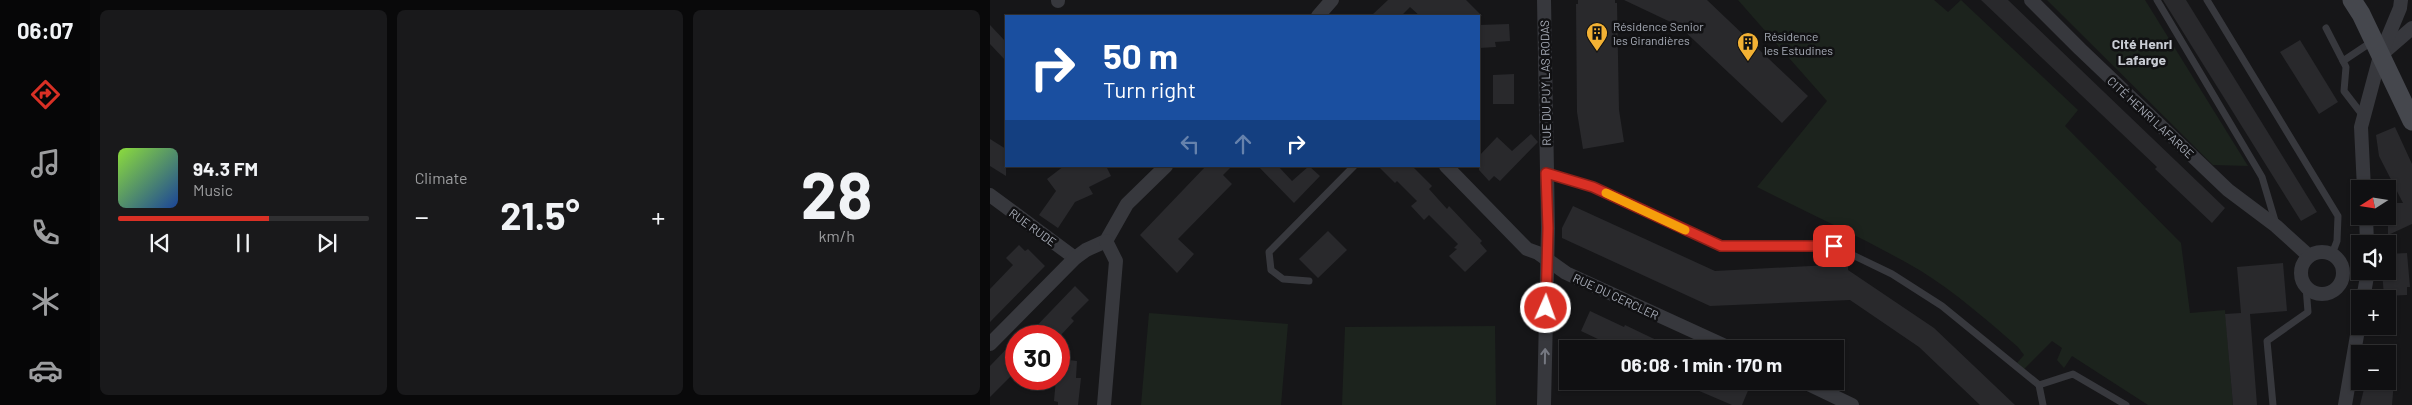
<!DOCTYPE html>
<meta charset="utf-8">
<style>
:root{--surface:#101012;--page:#19191b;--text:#f1f3f6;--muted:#9c9d9f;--line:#303032;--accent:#d93025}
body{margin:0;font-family:Barlow,sans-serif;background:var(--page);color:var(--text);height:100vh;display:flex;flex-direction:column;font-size:19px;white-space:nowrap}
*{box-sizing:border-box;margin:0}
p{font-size:16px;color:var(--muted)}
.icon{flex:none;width:28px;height:28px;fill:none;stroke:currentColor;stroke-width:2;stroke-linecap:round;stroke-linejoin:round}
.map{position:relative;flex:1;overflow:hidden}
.side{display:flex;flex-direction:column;gap:10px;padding:10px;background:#09090a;width:900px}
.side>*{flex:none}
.hud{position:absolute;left:15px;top:15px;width:475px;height:152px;border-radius:0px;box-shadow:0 1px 4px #0004,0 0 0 1px var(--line);background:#1a4fa0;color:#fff;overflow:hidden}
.needle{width:32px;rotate:258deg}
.buttons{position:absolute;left:1361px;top:180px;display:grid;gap:10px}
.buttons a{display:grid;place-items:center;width:45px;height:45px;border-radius:0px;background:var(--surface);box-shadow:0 1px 4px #0004,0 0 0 1px var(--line);font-size:25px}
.speed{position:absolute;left:15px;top:325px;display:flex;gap:10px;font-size:25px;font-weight:700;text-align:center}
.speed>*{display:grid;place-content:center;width:65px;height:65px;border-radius:50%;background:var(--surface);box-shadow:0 1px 4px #0004,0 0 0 1px var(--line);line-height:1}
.speed .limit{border:8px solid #d22;background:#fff;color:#111}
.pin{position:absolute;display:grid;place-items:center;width:42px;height:42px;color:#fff;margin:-21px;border-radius:10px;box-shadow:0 2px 8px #0006}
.me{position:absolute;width:55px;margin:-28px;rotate:2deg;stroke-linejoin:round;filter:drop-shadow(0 0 4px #0008)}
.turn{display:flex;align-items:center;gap:18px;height:105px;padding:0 15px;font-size:22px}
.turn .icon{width:65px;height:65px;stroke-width:2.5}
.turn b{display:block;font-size:35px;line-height:42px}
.lanes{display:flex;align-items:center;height:48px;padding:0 15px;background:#0003;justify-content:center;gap:25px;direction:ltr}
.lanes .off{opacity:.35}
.big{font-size:38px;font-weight:700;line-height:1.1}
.side .widget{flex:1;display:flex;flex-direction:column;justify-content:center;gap:8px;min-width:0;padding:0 18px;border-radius:8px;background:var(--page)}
.side .dial{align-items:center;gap:0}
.dial b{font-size:65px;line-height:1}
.song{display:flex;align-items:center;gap:15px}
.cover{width:60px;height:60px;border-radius:8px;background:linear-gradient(135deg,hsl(90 70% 55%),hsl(220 70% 35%))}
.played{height:5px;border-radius:2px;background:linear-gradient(90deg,var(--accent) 60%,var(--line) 60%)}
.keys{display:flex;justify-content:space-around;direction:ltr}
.heat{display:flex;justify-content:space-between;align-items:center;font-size:28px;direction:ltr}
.side .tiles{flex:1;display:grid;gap:10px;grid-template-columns:repeat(3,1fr)}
.trip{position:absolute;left:569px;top:340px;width:285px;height:50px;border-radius:0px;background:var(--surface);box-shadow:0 1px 4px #0004,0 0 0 1px var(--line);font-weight:700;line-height:50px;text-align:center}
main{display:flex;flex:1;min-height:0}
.menu{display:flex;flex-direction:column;width:90px;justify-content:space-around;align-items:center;background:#060607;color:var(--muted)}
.menu .icon{width:35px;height:35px}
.menu .active{color:var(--accent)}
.menu b{font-size:22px;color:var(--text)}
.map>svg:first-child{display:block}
.green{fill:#1c231d}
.building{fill:#29292c}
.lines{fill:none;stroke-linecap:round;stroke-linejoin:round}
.lane{stroke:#37383d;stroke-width:7}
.street{stroke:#37383d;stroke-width:14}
.secondary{stroke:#45474d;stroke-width:19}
.oneway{stroke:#757881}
.route-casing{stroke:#8d1f18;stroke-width:12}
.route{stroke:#d93025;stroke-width:9}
.slow{stroke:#f59e0b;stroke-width:9}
.labels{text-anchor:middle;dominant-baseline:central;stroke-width:5;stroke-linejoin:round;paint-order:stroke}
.poi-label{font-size:12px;fill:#a8adb8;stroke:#111113;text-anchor:start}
.street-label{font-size:12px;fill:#a8adb8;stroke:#111113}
.neighbourhood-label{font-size:14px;font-weight:bold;fill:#c9ccd4;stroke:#111113}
</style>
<main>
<nav class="menu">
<b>06:07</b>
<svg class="icon active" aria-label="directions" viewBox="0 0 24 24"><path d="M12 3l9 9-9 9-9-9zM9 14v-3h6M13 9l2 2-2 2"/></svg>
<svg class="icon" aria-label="music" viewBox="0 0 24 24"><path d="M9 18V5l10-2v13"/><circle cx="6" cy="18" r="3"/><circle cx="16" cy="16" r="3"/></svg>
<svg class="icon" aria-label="phone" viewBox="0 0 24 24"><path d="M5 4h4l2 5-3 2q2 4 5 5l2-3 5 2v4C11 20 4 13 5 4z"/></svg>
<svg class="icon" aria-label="climate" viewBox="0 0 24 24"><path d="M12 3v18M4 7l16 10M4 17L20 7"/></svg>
<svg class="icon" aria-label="car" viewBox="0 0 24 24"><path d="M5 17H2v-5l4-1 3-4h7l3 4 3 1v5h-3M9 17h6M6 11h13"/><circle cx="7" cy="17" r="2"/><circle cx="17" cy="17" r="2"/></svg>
</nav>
<section class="side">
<div class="tiles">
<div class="widget">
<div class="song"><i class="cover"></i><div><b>94.3 FM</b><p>Music</p></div></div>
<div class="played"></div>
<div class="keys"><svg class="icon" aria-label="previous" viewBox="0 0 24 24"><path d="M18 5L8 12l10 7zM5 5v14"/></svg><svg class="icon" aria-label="pause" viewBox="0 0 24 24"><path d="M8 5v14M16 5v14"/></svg><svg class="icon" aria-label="next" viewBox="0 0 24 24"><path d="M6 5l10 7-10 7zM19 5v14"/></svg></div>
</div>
<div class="widget"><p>Climate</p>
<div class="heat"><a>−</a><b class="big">21.5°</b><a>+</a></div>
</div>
<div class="widget dial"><b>28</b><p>km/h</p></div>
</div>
</section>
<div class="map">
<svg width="1422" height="405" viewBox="0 0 1422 405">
<rect width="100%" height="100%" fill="#161618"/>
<!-- green -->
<g class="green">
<path d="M 748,0 L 944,0 L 958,12 L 971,0 L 1088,110 L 1075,126 L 1191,243 L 1200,313 L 1235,310 L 1243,405 L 1158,405 L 1082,356 L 1074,368 L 1067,360 L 1072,348 L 1062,341 L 1034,369 L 1027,363 L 1034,355 L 1028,347 C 997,320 966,293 931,271 C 878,240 822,215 767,187 L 837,101 Z"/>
<path d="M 1057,0 L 1155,0 L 1258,166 L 1223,165 Z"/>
<path d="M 159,313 L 298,324 L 291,405 L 151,405 Z"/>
<path d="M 505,326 L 506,405 L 352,405 L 355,327 Z"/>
</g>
<!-- building -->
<g class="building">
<path d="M 398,0 L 476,0 L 492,16 L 430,16 L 420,7 L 411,16 L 381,16 Z"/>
<path d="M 588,0 L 625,0 L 625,3 L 627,3 L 629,110 L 634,142 L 593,149 L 587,112 L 586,4 L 588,4 Z"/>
<path d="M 634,0 L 717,0 L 818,96 L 792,123 L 689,26 Z"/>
<path d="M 991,0 L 1018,0 L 1235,208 L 1222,223 L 1165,169 L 1167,167 Z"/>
<path d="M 1173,0 L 1196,0 L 1327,212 L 1311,221 Z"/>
<path d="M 519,24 L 520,41 L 505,42 L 506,47 L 489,48 L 489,25 Z"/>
<path d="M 0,25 L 16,42 L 16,61 L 0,44 Z"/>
<path d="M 1310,40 L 1348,102 L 1329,114 L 1290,52 Z"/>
<path d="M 524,74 L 524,104 L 503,104 L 503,75 Z"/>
<path d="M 1405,127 L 1422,164 L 1422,224 L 1398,235 L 1398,203 L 1413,203 L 1389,156 L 1386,135 Z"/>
<path d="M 541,134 L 548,142 L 510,181 L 504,176 L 499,181 L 489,170 L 489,156 L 507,137 L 522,151 Z"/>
<path d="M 0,139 L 16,149 L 16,176 L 0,166 Z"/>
<path d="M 74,166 L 116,166 L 121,176 L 99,187 L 103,194 L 85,202 L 68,228 L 49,215 L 66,191 L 57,179 Z"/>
<path d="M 216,166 L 242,166 L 233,175 L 242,184 L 188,239 L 204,254 L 187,273 L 150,235 Z"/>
<path d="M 268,166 L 288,166 L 302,181 L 319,166 L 330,176 L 304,203 Z"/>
<path d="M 388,166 L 422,166 L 442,186 L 439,189 L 457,209 L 459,206 L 492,241 L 490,243 L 497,251 L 475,272 L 459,256 L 467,249 L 464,248 L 468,244 L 439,215 L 434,220 L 421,206 L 427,201 L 407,181 L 405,183 Z"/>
<path d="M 583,206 L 725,271 L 858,264 L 858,270 L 944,328 L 1025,405 L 990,405 L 929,347 L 860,300 L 720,306 L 572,238 L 572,228 Z"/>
<path d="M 338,231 L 357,250 L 328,278 L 309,259 Z"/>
<path d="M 29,245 L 35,251 L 38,249 L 55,266 L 0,322 L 0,289 L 23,265 L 16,258 Z"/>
<path d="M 1417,253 L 1420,287 L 1417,287 L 1417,295 L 1394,296 L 1392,271 L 1398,271 L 1398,254 Z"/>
<path d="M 1293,263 L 1297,311 L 1260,314 L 1267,405 L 1243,405 L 1235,314 L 1251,313 L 1247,267 Z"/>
<path d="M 85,286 L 99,300 L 81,318 L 84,321 L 70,336 L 37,336 Z"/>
<path d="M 600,311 L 634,327 L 635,325 L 685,349 L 629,349 L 591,331 Z"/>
<path d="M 26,339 L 26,371 L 0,397 L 0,366 Z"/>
<path d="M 69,359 L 87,361 L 86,378 L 91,378 L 88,405 L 68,405 L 68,402 L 64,401 L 66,379 L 69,379 Z"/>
<path d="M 686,381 L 762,381 L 752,405 L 742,405 Z"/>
<path d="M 1376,381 L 1404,381 L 1402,405 L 1370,405 Z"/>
</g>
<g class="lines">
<!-- lane -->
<g class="lane">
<path d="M 1167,0 L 1272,177 L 1286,224"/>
<path d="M 1217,0 L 1348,216 L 1347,241 L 1342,254"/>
<path d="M 1336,28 L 1356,67 L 1354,91 L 1374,117"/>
<path d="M 1353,61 L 1383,41"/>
<path d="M 556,173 L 603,187 L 731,246 L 844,246 L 902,274 L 952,306 L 1049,385 L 1083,374 L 1136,405"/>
<path d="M 319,281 L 293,279 L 281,270 L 279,252 L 364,166"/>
<path d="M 1049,385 L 1053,405"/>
<path d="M 1283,405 L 1277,341 L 1318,312 L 1316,287"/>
</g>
<!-- street -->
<g class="street">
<path d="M 1041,0 L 1090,49 L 1238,190 L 1286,226 L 1319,256"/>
<path d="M 68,1 L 68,0"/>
<path d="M 328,16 L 342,0"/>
<path d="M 1392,54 L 1422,28"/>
<path d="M 456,166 L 537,249 L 548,253 L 576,273 L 742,349"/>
<path d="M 1374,189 L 1371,127 L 1390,56 L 1410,8 L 1411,0"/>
<path d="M 0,195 L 85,258"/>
<path d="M 1376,216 L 1377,244"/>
<circle cx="1332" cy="273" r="21"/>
<path d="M 1373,299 L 1378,271"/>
<path d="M 0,344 L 85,258 L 96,250 L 116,241 L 137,204 L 176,166"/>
<path d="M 812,381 L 862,405"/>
<path d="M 114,405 L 126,261 L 116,241"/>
<path d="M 554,405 L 558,228 L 554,0"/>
<path d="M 1355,405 L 1370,318"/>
</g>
<!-- secondary -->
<path class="secondary" d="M 1362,0 L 1371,14 L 1422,121"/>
</g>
<!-- one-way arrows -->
<defs><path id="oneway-shaft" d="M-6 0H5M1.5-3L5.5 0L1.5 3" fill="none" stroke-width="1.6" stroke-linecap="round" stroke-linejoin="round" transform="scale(1.25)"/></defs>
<use class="oneway" href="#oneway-shaft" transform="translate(555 356) rotate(-89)"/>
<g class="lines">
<!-- route casing -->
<g class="route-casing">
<path id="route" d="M 556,308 L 558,228 L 556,173 L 603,187 L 731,246 L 844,246"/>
</g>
<!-- route -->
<use href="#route" class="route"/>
<!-- slow -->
<path class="slow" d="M 616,193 L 695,230"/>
</g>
<!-- icons -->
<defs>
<g id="building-pin" transform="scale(1.125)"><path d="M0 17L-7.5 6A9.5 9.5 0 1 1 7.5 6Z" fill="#f2b134" stroke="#111113"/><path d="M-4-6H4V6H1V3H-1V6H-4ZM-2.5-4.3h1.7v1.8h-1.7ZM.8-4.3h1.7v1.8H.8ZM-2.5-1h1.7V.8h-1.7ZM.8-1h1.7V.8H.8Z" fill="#111"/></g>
</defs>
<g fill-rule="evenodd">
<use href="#building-pin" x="607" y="33"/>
<use href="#building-pin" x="758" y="43"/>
</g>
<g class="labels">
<!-- poi labels -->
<g class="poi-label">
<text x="623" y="26">Résidence Senior<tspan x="623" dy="14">les Girandières</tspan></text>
<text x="774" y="36">Résidence<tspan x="774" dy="14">les Estudines</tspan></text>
</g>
<!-- street labels -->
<g class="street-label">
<text transform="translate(555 83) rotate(-91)">RUE DU PUY LAS RODAS</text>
<text transform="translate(1161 117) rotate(43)">CITÉ HENRI LAFARGE</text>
<text transform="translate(43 227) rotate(36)">RUE RUDE</text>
<text transform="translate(626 296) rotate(25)">RUE DU CERCLER</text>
</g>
<!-- neighbourhood labels -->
<g class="neighbourhood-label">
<text x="1152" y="43">Cité Henri<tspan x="1152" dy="16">Lafarge</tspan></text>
</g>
</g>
</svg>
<div class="buttons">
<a><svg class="needle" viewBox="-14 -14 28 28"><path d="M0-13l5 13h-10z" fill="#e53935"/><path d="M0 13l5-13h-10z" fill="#9c9d9f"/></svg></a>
<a><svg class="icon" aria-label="sound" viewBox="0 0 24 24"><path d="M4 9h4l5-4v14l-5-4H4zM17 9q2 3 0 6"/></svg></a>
<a>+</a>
<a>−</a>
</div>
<div class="speed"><div class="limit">30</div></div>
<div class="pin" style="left:844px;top:246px;background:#d93025"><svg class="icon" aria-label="arrive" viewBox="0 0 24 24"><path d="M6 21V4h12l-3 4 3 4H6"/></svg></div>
<svg class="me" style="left:556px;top:308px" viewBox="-20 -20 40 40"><circle r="17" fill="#d93025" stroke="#fff" stroke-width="3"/><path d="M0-11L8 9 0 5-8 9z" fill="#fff"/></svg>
<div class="trip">06:08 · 1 min · 170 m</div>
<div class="hud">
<div class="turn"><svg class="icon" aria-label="right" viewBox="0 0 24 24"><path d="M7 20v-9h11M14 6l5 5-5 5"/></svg><div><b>50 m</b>Turn right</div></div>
<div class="lanes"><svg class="icon off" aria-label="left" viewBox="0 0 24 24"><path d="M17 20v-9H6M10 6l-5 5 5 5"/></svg><svg class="icon off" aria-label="ahead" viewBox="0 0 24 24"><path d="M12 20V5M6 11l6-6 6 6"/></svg><svg class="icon" aria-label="right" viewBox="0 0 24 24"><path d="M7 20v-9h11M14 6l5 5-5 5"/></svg></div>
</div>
</div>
</main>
